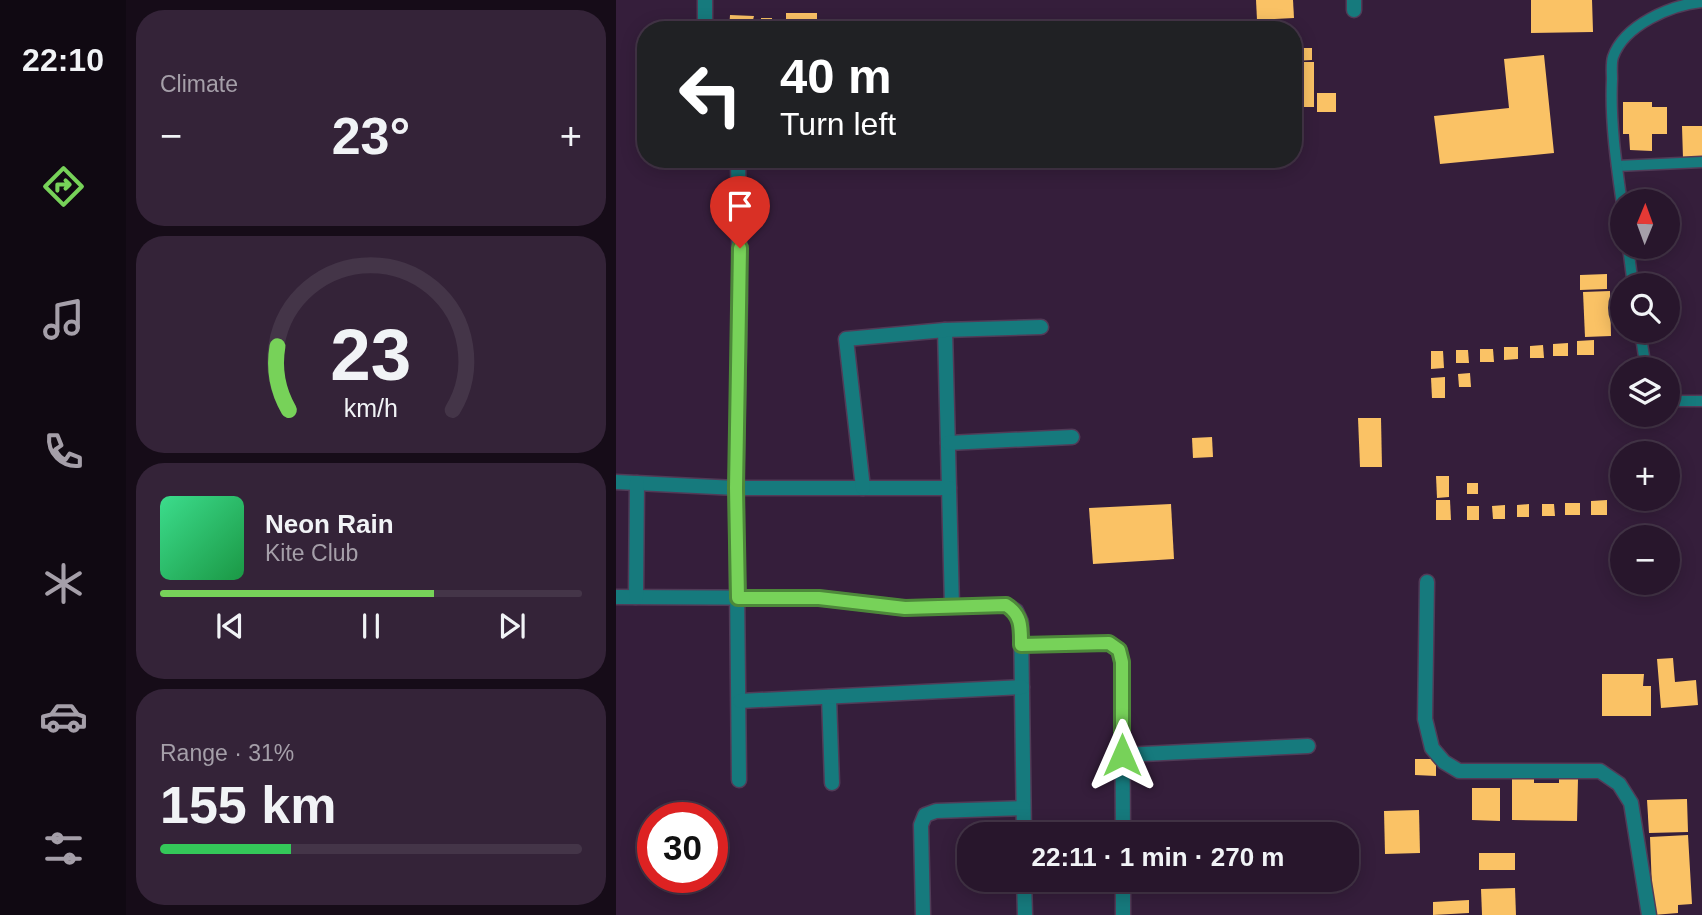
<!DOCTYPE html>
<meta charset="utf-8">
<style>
:root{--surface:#28162c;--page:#342338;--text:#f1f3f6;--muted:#a59fa9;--line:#443548;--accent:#77d259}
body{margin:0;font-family:Arial,sans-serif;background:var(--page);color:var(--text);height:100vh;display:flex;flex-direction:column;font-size:26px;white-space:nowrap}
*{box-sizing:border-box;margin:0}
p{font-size:23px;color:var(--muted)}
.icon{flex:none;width:38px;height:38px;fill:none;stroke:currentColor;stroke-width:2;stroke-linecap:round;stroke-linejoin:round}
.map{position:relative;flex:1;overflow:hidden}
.details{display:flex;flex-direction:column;gap:10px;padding:10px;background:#160c18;width:490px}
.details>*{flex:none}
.guide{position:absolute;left:21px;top:21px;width:665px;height:147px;border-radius:28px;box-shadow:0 4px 18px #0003,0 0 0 2px var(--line);background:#202124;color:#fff;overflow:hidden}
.needle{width:46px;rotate:1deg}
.buttons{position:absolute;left:994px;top:189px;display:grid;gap:14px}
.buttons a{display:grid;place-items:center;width:70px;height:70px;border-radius:50%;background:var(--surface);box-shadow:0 4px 18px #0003,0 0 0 2px var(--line);font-size:35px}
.speed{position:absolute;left:21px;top:802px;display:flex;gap:14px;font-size:35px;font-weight:700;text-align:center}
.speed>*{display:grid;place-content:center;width:91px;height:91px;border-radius:50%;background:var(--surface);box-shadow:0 4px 18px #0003,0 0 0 2px var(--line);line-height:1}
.speed .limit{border:10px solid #d22;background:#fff;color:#111}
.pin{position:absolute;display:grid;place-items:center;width:60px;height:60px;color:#fff;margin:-72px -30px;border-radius:50% 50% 50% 0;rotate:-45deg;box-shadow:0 0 7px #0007}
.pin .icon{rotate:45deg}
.me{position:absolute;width:77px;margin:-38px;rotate:0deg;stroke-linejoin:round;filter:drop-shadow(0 0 5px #0008)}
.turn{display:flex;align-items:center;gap:24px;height:147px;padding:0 28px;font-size:32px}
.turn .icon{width:91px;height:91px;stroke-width:2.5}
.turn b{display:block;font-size:49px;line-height:60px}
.big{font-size:52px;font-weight:800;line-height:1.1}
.details .tile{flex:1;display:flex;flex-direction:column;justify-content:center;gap:10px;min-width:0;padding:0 24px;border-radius:28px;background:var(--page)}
.details .dial{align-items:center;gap:0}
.dial svg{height:182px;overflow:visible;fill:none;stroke:var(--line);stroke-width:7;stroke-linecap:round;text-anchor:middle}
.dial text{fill:var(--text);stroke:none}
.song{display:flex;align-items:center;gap:21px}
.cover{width:84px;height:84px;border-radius:10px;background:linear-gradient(135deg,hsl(150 70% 55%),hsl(140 70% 35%))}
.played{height:7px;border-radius:4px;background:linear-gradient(90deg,var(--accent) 65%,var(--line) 65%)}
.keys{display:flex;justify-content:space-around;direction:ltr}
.heat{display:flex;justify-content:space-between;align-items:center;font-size:38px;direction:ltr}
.charge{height:10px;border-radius:5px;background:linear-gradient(90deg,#34c759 31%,var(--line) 0)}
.trip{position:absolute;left:341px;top:822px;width:402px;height:70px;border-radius:28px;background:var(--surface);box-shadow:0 4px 18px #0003,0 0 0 2px var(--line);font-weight:800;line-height:70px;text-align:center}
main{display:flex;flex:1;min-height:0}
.tabs{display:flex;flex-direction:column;width:126px;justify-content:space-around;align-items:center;background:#100912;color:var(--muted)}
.tabs .icon{width:49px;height:49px}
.tabs .on{color:var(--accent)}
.tabs b{font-size:32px;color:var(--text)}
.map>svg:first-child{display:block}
.building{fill:#fac265}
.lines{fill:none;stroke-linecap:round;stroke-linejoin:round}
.lane-casing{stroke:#513b57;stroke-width:13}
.street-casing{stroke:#513b57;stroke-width:17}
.lane{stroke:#167a7d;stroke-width:10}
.street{stroke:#167a7d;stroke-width:14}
.route-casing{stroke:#4d883a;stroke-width:18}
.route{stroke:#77d259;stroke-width:12}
</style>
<main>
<nav class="tabs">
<b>22:10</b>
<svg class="icon on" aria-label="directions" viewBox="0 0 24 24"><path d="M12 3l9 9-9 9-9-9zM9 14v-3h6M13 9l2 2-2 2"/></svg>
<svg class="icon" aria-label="music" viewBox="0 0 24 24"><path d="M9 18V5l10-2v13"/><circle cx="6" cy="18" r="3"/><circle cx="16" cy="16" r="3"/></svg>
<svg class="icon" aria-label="phone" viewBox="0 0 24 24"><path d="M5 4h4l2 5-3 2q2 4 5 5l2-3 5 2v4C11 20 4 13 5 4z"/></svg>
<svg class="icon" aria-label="climate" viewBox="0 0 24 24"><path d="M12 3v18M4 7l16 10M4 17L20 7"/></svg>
<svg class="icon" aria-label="car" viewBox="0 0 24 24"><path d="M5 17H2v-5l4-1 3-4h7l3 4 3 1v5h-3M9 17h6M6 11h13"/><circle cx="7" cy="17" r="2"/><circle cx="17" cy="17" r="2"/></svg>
<svg class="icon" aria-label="filters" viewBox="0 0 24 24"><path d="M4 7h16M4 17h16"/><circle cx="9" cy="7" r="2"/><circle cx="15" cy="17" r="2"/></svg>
</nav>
<section class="details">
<div class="tile"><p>Climate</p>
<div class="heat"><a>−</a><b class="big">23°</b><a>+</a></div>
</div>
<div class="tile dial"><svg viewBox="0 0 100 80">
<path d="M14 69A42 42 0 1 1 86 69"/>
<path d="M14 69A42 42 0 0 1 9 41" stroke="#77d259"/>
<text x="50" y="56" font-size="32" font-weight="700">23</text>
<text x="50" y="72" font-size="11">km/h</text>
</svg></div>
<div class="tile">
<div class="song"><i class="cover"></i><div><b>Neon Rain</b><p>Kite Club</p></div></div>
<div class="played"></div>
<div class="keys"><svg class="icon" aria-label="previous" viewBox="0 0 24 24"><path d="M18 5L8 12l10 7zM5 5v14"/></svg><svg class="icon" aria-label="pause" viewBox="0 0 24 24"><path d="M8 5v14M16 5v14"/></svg><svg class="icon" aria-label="next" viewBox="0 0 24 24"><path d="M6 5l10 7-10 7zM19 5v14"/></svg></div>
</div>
<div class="tile"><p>Range · 31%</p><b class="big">155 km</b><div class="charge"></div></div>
</section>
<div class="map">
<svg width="1086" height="915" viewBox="0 0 1086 915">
<rect width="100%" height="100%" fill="#351e3b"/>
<!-- building -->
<g class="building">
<path d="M 640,0 L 677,0 L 678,18 L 641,20 Z"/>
<path d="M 915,0 L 976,0 L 977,32 L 915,33 Z"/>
<rect x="170" y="13" width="31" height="17"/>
<path d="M 114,15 L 138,16 L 137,20 L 143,20 L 143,30 L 113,30 Z"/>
<rect x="145" y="18" width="11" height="12"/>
<path d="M 677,48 L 696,48 L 696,60 L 677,61 Z"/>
<path d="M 928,55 L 938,153 L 824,164 L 818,116 L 893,108 L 888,59 Z"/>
<path d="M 678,62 L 698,62 L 698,107 L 679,107 Z"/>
<rect x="701" y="93" width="19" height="19"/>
<path d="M 1007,102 L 1036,102 L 1036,107 L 1051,107 L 1051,134 L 1036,134 L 1036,151 L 1014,150 L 1013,134 L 1007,134 Z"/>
<path d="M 1066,126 L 1086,126 L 1086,159 L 1067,159 Z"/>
<path d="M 991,274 L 991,289 L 964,290 L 964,275 Z"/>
<path d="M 994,291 L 995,336 L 969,337 L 967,292 Z"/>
<path d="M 1001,318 L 1006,318 L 1006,331 L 1013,331 L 1013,333 L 1002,333 Z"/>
<path d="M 978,340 L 978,355 L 961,355 L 961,341 Z"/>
<path d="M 952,343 L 952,356 L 937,356 L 937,344 Z"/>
<path d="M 927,345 L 928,358 L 914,358 L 914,346 Z"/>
<path d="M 888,347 L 902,347 L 902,359 L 888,360 Z"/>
<path d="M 864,349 L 877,349 L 878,362 L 864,362 Z"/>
<path d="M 840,350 L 852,350 L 853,363 L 840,363 Z"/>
<path d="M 815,351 L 827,351 L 828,368 L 815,369 Z"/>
<path d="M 854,373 L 855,387 L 843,387 L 842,374 Z"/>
<path d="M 829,377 L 829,398 L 816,398 L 815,378 Z"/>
<path d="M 742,418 L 765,418 L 766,467 L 744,467 Z"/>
<path d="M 596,437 L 597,457 L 577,458 L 576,438 Z"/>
<path d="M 820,476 L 833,476 L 833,497 L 821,498 Z"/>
<rect x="851" y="483" width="11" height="11"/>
<path d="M 820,500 L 834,500 L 835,520 L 820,520 Z"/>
<path d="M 991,500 L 991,515 L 975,515 L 975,501 Z"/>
<rect x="949" y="503" width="15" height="12"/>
<path d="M 555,504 L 558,559 L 477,564 L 473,508 Z"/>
<path d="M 913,504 L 913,517 L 901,517 L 901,505 Z"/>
<path d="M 926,504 L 938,504 L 939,516 L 926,516 Z"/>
<path d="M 889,505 L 889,519 L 877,519 L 876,506 Z"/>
<rect x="851" y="506" width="12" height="14"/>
<path d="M 1057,658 L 1059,682 L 1080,680 L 1082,705 L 1045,708 L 1041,659 Z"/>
<path d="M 986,674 L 1028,674 L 1027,686 L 1035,686 L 1035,716 L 986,716 Z"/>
<path d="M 799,759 L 820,759 L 820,776 L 799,775 Z"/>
<path d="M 896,779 L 918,779 L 918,783 L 943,783 L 943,779 L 962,779 L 961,821 L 896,820 Z"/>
<path d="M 856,788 L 884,788 L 884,821 L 856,820 Z"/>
<path d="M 1071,799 L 1072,832 L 1033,833 L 1031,800 Z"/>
<path d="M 803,810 L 804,853 L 769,854 L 768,811 Z"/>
<path d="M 1072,835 L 1076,904 L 1062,905 L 1062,913 L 1037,915 L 1034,837 Z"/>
<rect x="863" y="853" width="36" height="17"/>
<path d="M 899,888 L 900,915 L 866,915 L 865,889 Z"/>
<path d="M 853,900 L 853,913 L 817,915 L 817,902 Z"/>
</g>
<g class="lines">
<!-- lane casing -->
<g class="lane-casing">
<g id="lane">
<path d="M 1001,166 L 1086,162"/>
<path d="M 1006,204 C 1000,162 994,121 996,79 C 996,73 995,63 997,57 C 1008,25 1055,5 1086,2"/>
<path d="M 1012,247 L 1017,285"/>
<path d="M 1024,331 L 1030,369"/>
<path d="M 1052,399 L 1056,401 L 1086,401"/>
</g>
</g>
<!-- street casing -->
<g class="street-casing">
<g id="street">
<path d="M 738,0 L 738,10"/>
<path d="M 89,30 L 89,0"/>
<path d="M 122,159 L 124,301 L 120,488 L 123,780"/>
<path d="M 329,330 L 336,606"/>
<path d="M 332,443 L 456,437"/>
<path d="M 0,482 L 120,488 L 333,488"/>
<path d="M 247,488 L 230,339 L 329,330 L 425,327"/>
<path d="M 811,582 L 809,719 L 816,748 L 828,762 L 843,771 L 984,771 L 1003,784 L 1015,803 L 1033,915"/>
<path d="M 0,597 L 203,598 L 289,608 L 390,605 L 400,611 L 405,622 L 408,835"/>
<path d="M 20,597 L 21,483"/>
<path d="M 405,645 L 493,643 L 503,650 L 506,662 L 507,835"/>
<path d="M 213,697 L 216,783"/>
<path d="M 124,701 L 406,687"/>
<path d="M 506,755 L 692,746"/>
<path d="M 408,880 L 409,915"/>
<path d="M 507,880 L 507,915"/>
<path d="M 307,915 L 305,825 L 309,815 L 320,811 L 407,808"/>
</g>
</g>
<!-- lane -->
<use href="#lane" class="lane"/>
<!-- street -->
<use href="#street" class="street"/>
</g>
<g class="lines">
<!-- route casing -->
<g class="route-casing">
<path id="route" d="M 124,248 L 120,488 L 122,598 L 203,598 L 289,608 L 390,605 C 406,615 405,628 405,645 L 493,643 L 503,650 L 506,662 L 506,755"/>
</g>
<!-- route -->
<use href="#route" class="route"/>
</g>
</svg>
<div class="buttons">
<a><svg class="needle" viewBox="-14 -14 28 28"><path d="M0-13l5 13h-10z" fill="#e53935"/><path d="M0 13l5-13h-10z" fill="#a59fa9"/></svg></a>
<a><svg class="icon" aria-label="search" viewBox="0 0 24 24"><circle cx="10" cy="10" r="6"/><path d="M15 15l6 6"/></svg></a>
<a><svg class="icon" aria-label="layers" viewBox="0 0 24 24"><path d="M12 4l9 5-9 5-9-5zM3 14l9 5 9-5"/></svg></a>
<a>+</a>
<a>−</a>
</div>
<div class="speed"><div class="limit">30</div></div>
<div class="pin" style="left:124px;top:248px;background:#d93025"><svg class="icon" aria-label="arrive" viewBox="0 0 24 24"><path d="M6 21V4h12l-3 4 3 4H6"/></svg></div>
<svg class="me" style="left:506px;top:755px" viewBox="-20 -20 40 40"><path d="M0-17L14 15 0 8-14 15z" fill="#77d259" stroke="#fff" stroke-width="4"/></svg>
<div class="trip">22:11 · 1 min · 270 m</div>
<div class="guide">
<div class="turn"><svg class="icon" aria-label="left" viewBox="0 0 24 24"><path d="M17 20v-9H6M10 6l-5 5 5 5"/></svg><div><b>40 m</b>Turn left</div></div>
</div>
</div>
</main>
